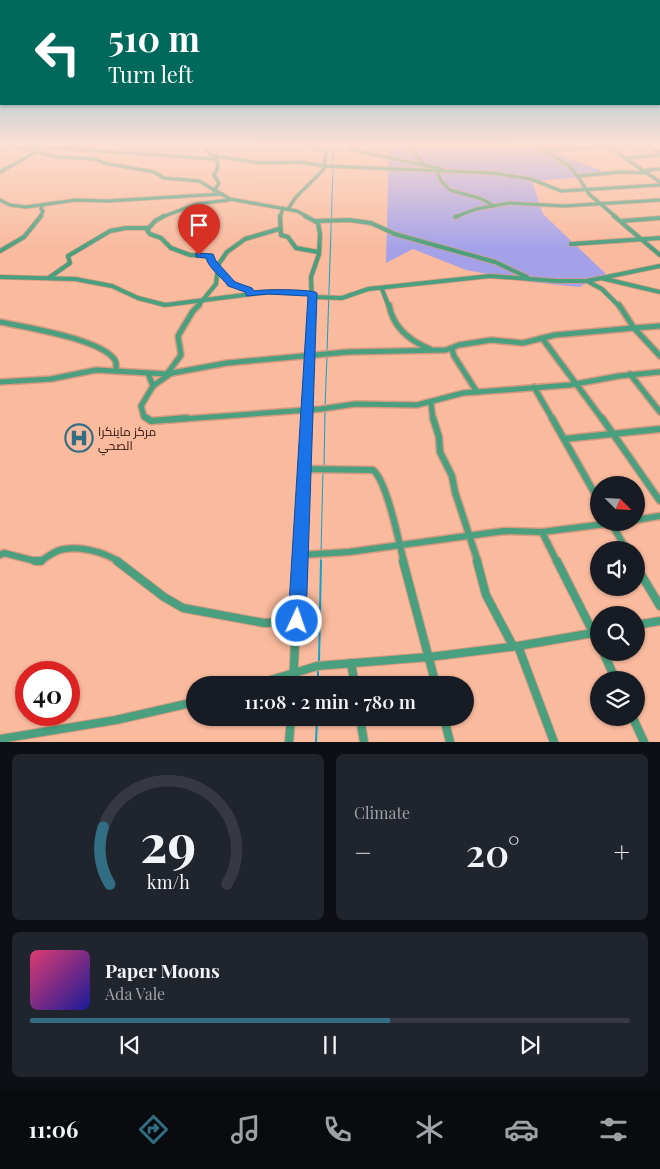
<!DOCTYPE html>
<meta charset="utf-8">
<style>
:root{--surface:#171b24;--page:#20242c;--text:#f1f3f6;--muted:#9ea1a6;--line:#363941;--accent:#316e84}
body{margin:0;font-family:"Playfair Display",Cairo,serif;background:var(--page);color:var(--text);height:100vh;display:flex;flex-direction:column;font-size:19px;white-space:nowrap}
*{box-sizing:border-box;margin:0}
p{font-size:16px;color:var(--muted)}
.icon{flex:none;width:28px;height:28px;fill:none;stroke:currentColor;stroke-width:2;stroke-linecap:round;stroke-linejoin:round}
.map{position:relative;height:742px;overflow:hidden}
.panel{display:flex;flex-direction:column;gap:12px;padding:12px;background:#0d0f14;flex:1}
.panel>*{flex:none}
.guide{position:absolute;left:0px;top:0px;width:660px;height:105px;box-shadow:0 1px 4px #0004;background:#00695c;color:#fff;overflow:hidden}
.needle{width:32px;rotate:114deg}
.buttons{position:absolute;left:590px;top:476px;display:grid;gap:10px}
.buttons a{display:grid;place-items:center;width:55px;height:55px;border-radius:50%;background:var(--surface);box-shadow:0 1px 4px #0004;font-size:25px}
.speed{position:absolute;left:15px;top:661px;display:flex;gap:10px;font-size:25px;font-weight:700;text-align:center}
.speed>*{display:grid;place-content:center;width:65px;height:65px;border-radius:50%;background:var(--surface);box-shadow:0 1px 4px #0004;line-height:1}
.speed .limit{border:8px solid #d22;background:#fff;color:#111}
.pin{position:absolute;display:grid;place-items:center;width:42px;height:42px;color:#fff;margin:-51px -21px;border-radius:50% 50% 50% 0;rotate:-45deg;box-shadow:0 0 5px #0007}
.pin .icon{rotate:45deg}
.me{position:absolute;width:55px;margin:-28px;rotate:3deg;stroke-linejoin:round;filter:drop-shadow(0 0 4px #0008)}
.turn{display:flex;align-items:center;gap:18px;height:105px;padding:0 25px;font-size:22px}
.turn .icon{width:65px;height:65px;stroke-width:2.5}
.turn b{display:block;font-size:35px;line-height:42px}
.big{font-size:38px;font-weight:600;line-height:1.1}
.panel .card{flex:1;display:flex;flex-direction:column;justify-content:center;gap:8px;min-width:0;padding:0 18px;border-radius:8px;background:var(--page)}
.panel .dial{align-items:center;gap:0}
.dial svg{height:130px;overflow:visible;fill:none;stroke:var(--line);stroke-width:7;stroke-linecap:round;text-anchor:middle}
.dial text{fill:var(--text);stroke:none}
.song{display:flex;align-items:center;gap:15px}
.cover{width:60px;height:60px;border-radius:8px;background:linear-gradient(135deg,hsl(340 70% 55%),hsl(240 70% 35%))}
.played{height:5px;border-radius:2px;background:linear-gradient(90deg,var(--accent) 60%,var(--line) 60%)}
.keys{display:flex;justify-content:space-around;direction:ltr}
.heat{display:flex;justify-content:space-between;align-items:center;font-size:28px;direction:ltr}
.panel .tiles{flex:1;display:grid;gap:12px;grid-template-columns:1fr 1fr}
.card:last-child{grid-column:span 2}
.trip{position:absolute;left:186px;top:676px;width:288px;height:50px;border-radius:25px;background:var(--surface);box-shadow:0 1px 4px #0004;font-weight:600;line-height:50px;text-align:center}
.menu{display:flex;height:80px;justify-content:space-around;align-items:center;background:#090b0e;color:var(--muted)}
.menu .icon{width:35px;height:35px}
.menu .active{color:var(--accent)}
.menu b{font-size:22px;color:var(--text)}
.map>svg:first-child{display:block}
.green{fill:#a4a1e9}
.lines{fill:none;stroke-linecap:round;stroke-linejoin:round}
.stream-far1{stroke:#0ea2cd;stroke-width:1}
.stream{stroke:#0ea2cd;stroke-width:2}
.minor-far4-casing{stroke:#d39b82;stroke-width:4.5}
.minor-far3-casing{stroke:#d39b82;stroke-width:5.5}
.minor-far2-casing{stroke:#d39b82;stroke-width:8}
.minor-far1-casing{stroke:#d39b82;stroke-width:9}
.minor-casing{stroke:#d39b82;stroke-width:10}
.minor-far4{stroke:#4a9f7e;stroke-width:3}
.minor-far3{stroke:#4a9f7e;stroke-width:4}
.minor-far2{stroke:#4a9f7e;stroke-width:5}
.minor-far1{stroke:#4a9f7e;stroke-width:6}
.minor{stroke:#4a9f7e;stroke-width:8}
.route{fill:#1a73e8;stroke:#114b97}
.labels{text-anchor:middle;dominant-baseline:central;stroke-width:4;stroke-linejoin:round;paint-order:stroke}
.poi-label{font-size:12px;fill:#250f05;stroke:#f9ba9d;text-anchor:start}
</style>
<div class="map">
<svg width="660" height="742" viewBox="0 0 660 742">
<rect width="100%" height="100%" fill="#f9ba9d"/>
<!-- green -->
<path class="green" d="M 389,145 L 534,145 L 613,175 L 532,181 L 543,214 L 606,274 L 579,287 L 531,282 L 466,270 L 413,249 L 386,263 Z"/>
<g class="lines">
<!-- stream-far1 -->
<g class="stream-far1">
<path d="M 333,164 L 334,145"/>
<path d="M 327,352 L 333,168"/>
<path d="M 325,407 L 327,356"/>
<path d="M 324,467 L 325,411"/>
<path d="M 321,552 L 323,471"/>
<path d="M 321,562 L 321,556"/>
</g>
<!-- stream -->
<g class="stream">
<path d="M 319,662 L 321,561"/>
<path d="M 318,668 L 318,685"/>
<path d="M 316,742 L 317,718"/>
</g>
<!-- minor-far4 casing -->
<g class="minor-far4-casing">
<g id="minor-far4">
<path d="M 11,145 L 58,157 L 96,159 L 104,163 L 154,172 L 164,178 L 199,181 L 230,199 L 297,211 L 308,217"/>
<path d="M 203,145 L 210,155 L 261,163 L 302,162 L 324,166 L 493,173 L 531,179 L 561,191 L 660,185"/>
<path d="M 531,145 L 550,154 L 569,166 L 577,175 L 589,194 L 616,217"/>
<path d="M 647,145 L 660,153"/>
<path d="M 27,146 L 215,159"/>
<path d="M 404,146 L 414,152 L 423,164"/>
<path d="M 607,146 L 660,182"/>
<path d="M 348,149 L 442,169"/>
<path d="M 543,151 L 633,145"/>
<path d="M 626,158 L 660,155"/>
<path d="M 436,170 L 442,182 L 450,190 L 482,199 L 494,206"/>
<path d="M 646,170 L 660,169"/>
<path d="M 0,172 L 36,152"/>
<path d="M 579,176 L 620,172 L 649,173"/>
<path d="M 214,191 L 219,183 L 214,175 L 218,167 L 216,156"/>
<path d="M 0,200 L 10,205 L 26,207 L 76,200 L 107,201 L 222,194"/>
<path d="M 288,209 L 296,197 L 324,169 L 326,152 L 304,145"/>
<path d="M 40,217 L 43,211 L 41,209 L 42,205"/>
<path d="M 162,217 L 196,204 L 229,200"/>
<path d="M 280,217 L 283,208"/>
<path d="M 455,217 L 476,209 L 509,203 L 564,206 L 660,200"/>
</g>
</g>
<!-- minor-far3 casing -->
<g class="minor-far3-casing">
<g id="minor-far3">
<path d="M 164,216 L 155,221 L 147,230 L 150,234 L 161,238 L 171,248 L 190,255 L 210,256 C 213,274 234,285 249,290 L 251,294"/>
<path d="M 280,216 L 281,235 L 288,237 L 296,248 L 318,252"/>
<path d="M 305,216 L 318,223 L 320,234 L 319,254 L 311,277 L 312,307"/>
<path d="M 614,216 L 660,255"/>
<path d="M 455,217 L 458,216"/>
<path d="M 317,221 L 349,220 L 371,223 L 395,234 L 495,262 L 527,277"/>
<path d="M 621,221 L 660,218"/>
<path d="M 571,244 L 660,238"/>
<path d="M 0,251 L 24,237 L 41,216"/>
<path d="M 0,277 L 75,279 L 112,286 L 138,298 L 165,305 L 268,292 L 313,293"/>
<path d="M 50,277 L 70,263 L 68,256 L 110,231 L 126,228 L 148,228"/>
<path d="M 601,278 L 660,292"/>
<path d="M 587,281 L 602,289 L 620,307"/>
<path d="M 382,289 L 389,307"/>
<path d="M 313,297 L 342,298 L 368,289 L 490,276 L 557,281 L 587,281 L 660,266"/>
<path d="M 197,307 L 216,284 L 218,265 L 227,252 L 245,239 L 279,229"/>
</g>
</g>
<!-- minor-far2 casing -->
<g class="minor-far2-casing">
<g id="minor-far2">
<path d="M 389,305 C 393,327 410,341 430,349"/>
<path d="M 0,322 C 25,327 101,339 115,360 C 117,363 116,367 116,371"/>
<path d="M 660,326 L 634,328 L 660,356"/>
<path d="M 542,338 L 603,420"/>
<path d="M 452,349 L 454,356 L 477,392"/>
<path d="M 148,373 L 153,386"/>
<path d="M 167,374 L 181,355 L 178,336 L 193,311 L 199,305"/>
<path d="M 630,374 L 660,412"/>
<path d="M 0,382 L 51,379 L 96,370 L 167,374 L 227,363 L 348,352 L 446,350 L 459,345 L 491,340 L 523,343 L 555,335 L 634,328 L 619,305"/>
<path d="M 534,387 L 553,420"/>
<path d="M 431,402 L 433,420"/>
<path d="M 149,420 L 144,417 L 141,406 L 153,386 L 170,374"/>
<path d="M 169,420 L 321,409 L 355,404 L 417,405 L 463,393 L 570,385 L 619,376 L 660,372"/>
<path d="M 307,420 L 312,305"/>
</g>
</g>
<!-- minor-far1 casing -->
<g class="minor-far1-casing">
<g id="minor-far1">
<path d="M 147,418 L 151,421 L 187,418"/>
<path d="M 433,418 L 439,437 L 440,452 L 452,476 L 455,492 L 478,562"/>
<path d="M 552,418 L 599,501"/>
<path d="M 602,418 L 660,501"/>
<path d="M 564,439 L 660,429"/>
<path d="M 304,469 L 373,470 C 387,481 399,543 404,562"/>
<path d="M 636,520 L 660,516"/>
<path d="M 611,523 L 627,550"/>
<path d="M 542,532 L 557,562"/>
<path d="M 0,555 L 4,553 L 39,562 C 46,558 53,552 60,550 C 78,545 105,552 119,562"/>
<path d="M 300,555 L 349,552 L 504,531 L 542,532 L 621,522"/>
<path d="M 299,562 L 307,418"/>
</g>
</g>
<!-- minor casing -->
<g class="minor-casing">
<g id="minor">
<path d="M 35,561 L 41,561"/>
<path d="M 117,561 L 164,597 L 183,608 L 264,623 L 297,621"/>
<path d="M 403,561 L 436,685"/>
<path d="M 477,561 L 486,595 L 513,646"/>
<path d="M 557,561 L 599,644"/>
<path d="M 636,566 L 660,606"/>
<path d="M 636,625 L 660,621"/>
<path d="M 518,646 L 554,742"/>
<path d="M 603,652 L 616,680"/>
<path d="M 351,663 L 355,685"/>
<path d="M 255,685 L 317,666 L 429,657 L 518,646 L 599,632"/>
<path d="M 293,685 L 299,561"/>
<path d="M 360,718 L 364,742"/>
<path d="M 444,718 L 450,742"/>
<path d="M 633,718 L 644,742"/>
<path d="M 0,739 L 116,720 L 195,702"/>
<path d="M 289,742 L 291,718"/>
</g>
</g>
<!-- minor-far4 -->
<use href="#minor-far4" class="minor-far4"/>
<!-- minor-far3 -->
<use href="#minor-far3" class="minor-far3"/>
<!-- minor-far2 -->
<use href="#minor-far2" class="minor-far2"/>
<!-- minor-far1 -->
<use href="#minor-far1" class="minor-far1"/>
<!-- minor -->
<use href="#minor" class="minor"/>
</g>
<!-- sky -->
<linearGradient id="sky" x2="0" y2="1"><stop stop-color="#51addd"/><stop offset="0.58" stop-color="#fce0d3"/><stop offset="1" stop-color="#fce0d3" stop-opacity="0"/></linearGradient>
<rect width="660" height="249" fill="url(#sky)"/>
<!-- route -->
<path class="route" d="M 196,253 L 213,254 L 216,261 L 235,282 L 252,288 L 254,291 C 264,289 312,289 317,293 L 306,621 L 303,627 L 297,630 L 291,627 L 288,621 L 308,296 L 268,294 L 247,296 L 245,292 L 228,286 C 222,277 209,269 206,258 L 196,257 Z"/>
<!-- icons -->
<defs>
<g id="hospital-ring" transform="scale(1.4375)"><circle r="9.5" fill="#f9ba9d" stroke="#316e84" stroke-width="1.5"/><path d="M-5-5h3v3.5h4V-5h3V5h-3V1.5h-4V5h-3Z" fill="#316e84"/></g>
</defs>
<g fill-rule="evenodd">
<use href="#hospital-ring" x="79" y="438"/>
</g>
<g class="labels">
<!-- poi labels -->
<g class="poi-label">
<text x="98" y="431">مركز ماينكرا<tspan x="98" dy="14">الصحي</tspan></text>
</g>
</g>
</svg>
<div class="buttons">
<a><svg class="needle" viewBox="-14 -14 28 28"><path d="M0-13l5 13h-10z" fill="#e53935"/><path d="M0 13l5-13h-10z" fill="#9ea1a6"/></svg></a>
<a><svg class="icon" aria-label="sound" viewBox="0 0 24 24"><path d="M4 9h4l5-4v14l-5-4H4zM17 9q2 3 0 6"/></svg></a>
<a><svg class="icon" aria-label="search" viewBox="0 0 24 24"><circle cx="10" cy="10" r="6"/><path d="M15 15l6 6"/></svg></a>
<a><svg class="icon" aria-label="layers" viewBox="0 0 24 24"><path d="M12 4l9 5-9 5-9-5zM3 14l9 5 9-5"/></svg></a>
</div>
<div class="speed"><div class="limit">40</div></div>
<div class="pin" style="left:199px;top:255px;background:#d93025"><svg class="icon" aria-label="arrive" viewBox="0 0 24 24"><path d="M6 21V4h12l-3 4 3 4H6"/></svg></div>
<svg class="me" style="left:297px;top:621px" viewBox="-20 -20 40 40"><circle r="17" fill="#1a73e8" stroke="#fff" stroke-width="3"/><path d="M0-11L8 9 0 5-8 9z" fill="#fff"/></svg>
<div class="trip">11:08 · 2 min · 780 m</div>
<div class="guide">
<div class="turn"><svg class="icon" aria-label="left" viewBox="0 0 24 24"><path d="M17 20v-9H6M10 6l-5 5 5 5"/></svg><div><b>510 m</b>Turn left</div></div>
</div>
</div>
<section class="panel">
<div class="tiles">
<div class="card dial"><svg viewBox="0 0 100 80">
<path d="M14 69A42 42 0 1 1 86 69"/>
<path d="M14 69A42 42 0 0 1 10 34" stroke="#316e84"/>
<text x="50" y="56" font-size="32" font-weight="700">29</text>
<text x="50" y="72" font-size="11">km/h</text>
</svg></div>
<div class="card"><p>Climate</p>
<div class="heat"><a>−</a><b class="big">20°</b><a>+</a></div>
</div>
<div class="card">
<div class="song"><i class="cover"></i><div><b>Paper Moons</b><p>Ada Vale</p></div></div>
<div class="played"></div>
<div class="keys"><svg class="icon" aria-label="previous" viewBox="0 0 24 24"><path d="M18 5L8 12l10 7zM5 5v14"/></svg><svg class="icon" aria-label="pause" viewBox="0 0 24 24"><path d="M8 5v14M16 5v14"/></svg><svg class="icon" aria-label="next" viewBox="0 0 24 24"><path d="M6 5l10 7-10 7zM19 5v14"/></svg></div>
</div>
</div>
</section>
<nav class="menu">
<b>11:06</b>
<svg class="icon active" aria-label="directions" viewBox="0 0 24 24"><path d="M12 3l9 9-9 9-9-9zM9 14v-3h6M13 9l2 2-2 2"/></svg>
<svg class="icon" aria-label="music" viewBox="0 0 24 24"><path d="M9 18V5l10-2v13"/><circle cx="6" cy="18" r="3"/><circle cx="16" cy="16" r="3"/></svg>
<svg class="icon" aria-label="phone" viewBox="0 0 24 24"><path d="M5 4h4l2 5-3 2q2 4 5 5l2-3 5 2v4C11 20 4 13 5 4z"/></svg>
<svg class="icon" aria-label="climate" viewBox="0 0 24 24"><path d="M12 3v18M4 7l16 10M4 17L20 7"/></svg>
<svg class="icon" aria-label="car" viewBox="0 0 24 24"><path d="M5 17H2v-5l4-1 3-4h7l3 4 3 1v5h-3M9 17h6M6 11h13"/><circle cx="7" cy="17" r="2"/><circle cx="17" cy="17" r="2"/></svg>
<svg class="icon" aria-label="filters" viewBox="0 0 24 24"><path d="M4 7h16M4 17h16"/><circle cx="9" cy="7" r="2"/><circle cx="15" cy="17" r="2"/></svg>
</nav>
